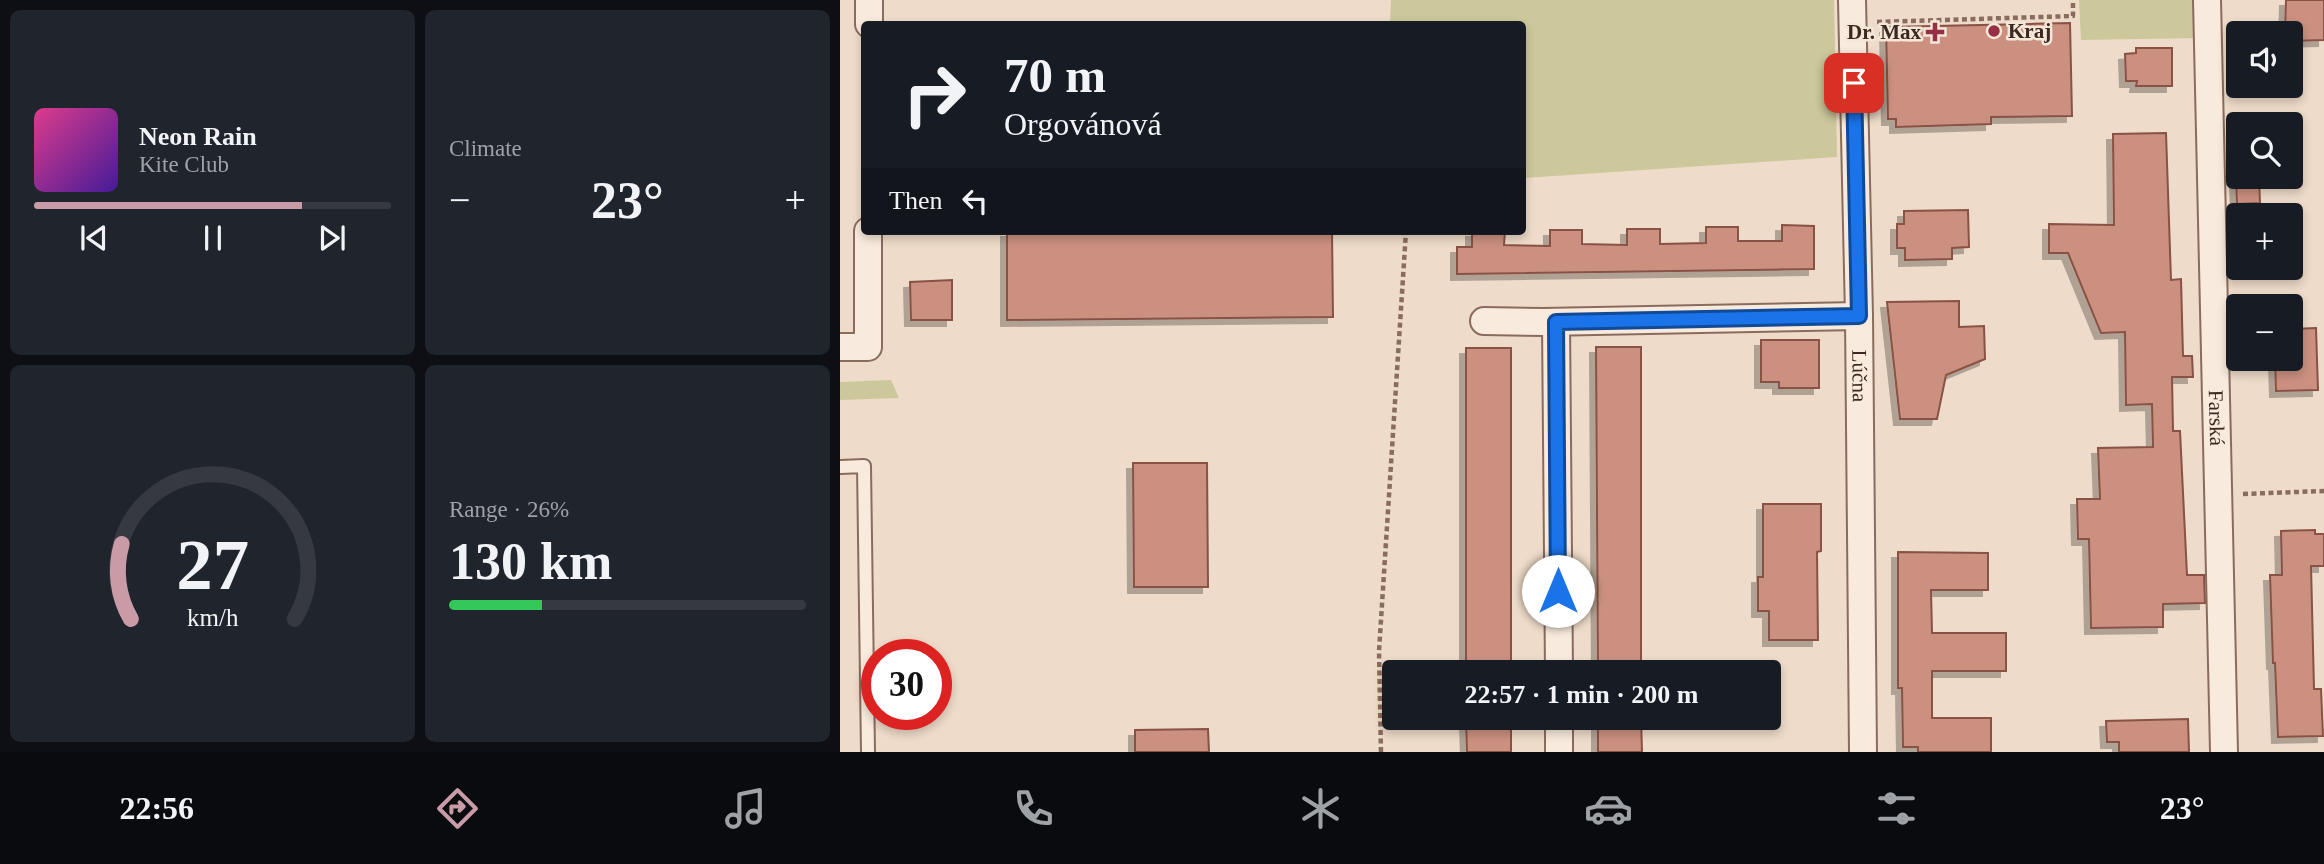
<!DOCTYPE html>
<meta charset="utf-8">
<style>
:root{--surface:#171b24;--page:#20242c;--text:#f1f3f6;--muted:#9ea1a6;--line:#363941;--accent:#c89ba6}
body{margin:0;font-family:"Times New Roman",serif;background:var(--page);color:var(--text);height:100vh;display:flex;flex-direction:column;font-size:26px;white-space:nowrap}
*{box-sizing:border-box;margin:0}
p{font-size:23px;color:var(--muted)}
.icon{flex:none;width:38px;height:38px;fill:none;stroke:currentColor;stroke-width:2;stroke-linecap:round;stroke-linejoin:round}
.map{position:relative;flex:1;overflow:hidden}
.details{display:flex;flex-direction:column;gap:10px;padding:10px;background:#0d0f14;width:840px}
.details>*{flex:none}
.top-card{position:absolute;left:21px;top:21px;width:665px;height:214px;border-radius:7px;box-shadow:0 4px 10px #0003;background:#171b24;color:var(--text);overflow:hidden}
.tools{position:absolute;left:1386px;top:21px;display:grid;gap:14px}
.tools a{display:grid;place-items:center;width:77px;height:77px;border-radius:7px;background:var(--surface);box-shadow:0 4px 10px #0003;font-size:35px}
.speed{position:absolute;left:21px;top:639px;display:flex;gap:14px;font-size:35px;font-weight:700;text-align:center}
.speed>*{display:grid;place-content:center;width:91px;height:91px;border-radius:50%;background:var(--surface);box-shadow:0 4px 10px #0003;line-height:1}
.speed .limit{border:10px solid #d22;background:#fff;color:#111}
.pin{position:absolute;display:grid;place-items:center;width:60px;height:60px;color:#fff;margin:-30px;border-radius:14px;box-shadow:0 4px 10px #0006}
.me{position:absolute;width:77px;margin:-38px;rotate:0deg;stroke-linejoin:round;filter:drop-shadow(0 0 5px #0008)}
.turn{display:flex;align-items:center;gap:24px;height:147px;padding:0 28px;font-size:32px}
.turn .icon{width:91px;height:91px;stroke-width:2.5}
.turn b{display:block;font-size:49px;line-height:60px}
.then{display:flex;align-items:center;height:66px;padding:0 28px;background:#0003;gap:14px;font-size:26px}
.big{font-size:52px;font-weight:700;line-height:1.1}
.details .widget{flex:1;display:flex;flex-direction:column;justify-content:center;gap:10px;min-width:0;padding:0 24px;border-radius:10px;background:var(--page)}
.details .dial{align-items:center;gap:0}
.dial svg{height:182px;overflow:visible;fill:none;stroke:var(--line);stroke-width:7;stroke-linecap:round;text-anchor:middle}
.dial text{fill:var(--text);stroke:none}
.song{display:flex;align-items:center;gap:21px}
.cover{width:84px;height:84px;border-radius:10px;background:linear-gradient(135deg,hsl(330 70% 55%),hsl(260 70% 35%))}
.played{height:7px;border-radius:4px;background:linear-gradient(90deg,var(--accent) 75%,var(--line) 75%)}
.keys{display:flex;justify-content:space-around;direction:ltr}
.heat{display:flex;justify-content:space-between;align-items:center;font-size:38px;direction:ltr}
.charge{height:10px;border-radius:5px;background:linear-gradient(90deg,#34c759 26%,var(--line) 0)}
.details .tiles{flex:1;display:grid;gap:10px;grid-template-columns:repeat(2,1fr)}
.trip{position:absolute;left:542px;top:660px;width:399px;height:70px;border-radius:7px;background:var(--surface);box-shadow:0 4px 10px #0003;font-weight:700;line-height:70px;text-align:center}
.menu{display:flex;height:112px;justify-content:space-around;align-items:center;background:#090b0e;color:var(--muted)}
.menu .icon{width:49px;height:49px}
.menu .on{color:var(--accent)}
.menu b{font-size:32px;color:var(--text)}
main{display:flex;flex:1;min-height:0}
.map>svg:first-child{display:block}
.green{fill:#ccc89c}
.building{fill:#cb9080;stroke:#885244;stroke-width:2;filter:url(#shadow)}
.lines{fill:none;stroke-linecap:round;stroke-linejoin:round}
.service-casing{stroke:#8a6c5e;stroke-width:16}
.minor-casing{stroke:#8a6c5e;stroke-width:30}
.path{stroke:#8a6c5e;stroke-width:4.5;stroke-dasharray:5 3.5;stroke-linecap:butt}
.service{stroke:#f8eadc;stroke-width:12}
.minor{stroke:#f8eadc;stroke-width:26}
.route-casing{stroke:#114b97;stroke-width:18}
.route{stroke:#1a73e8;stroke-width:12}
.poi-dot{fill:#972f44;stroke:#f5e7d8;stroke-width:2.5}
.labels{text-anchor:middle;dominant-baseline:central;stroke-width:5;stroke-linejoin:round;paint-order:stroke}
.poi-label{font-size:21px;font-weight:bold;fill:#3b2821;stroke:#f5e7d8;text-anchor:start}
.street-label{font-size:21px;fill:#3b2821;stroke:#f5e7d8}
</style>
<main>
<section class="details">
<div class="tiles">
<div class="widget">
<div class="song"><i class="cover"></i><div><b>Neon Rain</b><p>Kite Club</p></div></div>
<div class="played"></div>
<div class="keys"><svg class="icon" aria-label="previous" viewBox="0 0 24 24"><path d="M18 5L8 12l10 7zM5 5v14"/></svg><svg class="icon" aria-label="pause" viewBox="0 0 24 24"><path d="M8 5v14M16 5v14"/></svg><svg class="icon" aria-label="next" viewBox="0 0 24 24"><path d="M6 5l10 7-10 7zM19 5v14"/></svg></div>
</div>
<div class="widget"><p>Climate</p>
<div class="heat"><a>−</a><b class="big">23°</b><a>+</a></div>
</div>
<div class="widget dial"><svg viewBox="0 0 100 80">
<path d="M14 69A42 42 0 1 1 86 69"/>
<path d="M14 69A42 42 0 0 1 10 36" stroke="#c89ba6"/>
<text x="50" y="56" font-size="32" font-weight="700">27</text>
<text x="50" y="72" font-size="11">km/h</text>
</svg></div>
<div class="widget"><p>Range · 26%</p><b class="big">130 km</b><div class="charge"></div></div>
</div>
</section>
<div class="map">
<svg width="1484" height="752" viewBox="0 0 1484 752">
<defs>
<filter id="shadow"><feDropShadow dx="-6" dy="6" stdDeviation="0" flood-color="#0004"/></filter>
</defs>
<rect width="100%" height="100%" fill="#eedbc9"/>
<!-- green -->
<g class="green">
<path d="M 551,0 L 994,0 L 997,157 L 683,178 L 682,24 L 550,24 Z"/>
<path d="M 1239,0 L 1359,0 L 1359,38 L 1241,40 Z"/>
<path d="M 51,380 L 59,398 L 0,400 L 0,382 Z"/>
</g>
<!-- building -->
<g class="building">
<path d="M 1446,0 L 1484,0 L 1484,40 L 1451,41 L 1451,33 L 1445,33 Z"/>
<path d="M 1230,23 L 1232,116 L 1151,117 L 1151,124 L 1056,127 L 1056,119 L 1048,119 L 1046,27 Z"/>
<path d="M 1296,48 L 1332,48 L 1332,86 L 1296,86 L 1297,81 L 1286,81 L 1285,54 L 1296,53 Z"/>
<path d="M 1326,133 L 1331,280 L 1341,279 L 1343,356 L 1352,356 L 1353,377 L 1332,377 L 1333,431 L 1340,431 L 1347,575 L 1364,575 L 1365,603 L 1323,604 L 1323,627 L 1251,628 L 1249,539 L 1238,539 L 1237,499 L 1260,499 L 1258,448 L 1313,447 L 1312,404 L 1286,405 L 1285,332 L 1261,333 L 1228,253 L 1209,253 L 1209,224 L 1274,225 L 1273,134 Z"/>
<path d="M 1419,178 L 1420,203 L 1397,204 L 1396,179 Z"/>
<path d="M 1128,210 L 1129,247 L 1112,248 L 1112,259 L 1065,260 L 1065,248 L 1057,248 L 1057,224 L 1064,224 L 1064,211 Z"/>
<path d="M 942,225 L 974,226 L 974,269 L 617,274 L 617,247 L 632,247 L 632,231 L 665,231 L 664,245 L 710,246 L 710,230 L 742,230 L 742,244 L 787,245 L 787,229 L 820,229 L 820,244 L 866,243 L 866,227 L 898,227 L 898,241 L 942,241 Z"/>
<path d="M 167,231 L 492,231 L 493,317 L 167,320 Z"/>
<path d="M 112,280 L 112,320 L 71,320 L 70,282 Z"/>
<path d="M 1119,301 L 1119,327 L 1144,326 L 1145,359 L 1106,375 L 1097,419 L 1060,419 L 1047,302 Z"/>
<path d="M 1476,328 L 1478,390 L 1436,391 L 1435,359 L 1451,359 L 1451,329 Z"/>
<path d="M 921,340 L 979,340 L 979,388 L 939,388 L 939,382 L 921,382 Z"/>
<path d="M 756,347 L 801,347 L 801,672 L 758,672 Z"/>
<rect x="626" y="348" width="45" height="324"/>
<path d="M 293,463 L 367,463 L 368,587 L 294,587 Z"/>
<path d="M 923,504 L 981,504 L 981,551 L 977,552 L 978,640 L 929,640 L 929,611 L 918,611 L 918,577 L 923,577 Z"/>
<path d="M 1475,530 L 1475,534 L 1484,534 L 1484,566 L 1471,566 L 1474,689 L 1481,689 L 1483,736 L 1438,737 L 1435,663 L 1433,663 L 1430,575 L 1442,575 L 1441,531 Z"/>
<path d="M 1058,552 L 1148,553 L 1148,590 L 1091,590 L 1092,633 L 1166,633 L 1166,671 L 1092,671 L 1092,718 L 1151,718 L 1151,752 L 1078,752 L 1078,747 L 1063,747 L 1062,688 L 1058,688 Z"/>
<path d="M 626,718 L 671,718 L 671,752 L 627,752 Z"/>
<path d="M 758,718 L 801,718 L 802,752 L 758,752 Z"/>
<path d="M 1348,719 L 1349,752 L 1279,752 L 1279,742 L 1267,742 L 1266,721 Z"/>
<path d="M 368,729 L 369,752 L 295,752 L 295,730 Z"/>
</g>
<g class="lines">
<!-- service casing -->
<g class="service-casing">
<path id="service" d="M 0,467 L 24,466 L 28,752"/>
</g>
<!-- minor casing -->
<g class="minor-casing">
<g id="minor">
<path id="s1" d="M 1012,0 L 1019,316 L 1023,752"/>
<path id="s2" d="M 1367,0 L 1384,752"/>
<path d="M 29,24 L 29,0"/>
<path d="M 644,321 L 703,322 L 1019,316"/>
<path d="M 716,322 L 719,672"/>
<path d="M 0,347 L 28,347 L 28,231"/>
<path d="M 719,718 L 719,752"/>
</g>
</g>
<!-- path -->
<g class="path">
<path d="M 1037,22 L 1233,16 L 1233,0"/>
<path d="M 1403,494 L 1484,491"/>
<path d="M 541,752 L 539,651 L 566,231"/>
</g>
<!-- service -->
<use href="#service" class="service"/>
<!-- minor -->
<use href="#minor" class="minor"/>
</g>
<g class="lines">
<!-- route casing -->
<g class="route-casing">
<path id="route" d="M 718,591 L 716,322 L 1019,316 L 1014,83"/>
</g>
<!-- route -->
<use href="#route" class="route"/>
</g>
<!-- markers -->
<g class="poi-dot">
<circle cx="1154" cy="31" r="7"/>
<path d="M1091.5 21.5h7v7h7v7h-7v7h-7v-7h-7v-7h7z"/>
</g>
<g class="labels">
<!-- poi labels -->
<g class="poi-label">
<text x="1168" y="31">Kraj</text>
<text x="1081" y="32" text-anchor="end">Dr. Max</text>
</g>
<!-- street labels -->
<g class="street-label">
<text stroke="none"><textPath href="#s1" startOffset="376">Lúčna</textPath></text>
<text stroke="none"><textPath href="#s2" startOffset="418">Farská</textPath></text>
</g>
</g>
</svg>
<div class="tools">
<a><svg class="icon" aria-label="sound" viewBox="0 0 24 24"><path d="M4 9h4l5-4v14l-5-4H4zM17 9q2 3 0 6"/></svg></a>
<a><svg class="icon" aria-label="search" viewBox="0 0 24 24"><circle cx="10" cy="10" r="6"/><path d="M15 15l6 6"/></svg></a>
<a>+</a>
<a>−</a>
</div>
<div class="speed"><div class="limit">30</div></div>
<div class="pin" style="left:1014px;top:83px;background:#d93025"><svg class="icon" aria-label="arrive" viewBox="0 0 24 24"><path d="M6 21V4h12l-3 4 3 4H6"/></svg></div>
<svg class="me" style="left:718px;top:591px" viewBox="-20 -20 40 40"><circle r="19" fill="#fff"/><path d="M0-13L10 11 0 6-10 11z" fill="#1a73e8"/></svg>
<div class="trip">22:57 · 1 min · 200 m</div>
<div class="top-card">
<div class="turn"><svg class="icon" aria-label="right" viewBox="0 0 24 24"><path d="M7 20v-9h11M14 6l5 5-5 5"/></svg><div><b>70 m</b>Orgovánová</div></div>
<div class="then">Then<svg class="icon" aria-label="left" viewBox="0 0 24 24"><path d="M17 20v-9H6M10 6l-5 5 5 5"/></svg></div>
</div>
</div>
</main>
<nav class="menu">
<b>22:56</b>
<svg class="icon on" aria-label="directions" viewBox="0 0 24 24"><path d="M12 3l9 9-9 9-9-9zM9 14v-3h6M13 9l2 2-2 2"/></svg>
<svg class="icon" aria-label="music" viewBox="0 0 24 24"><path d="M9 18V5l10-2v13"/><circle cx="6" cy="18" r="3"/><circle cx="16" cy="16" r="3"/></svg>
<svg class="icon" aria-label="phone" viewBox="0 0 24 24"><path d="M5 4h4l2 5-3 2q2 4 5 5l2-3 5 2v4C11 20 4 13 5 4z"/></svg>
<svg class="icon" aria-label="climate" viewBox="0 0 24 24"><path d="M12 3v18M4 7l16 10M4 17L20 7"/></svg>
<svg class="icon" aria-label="car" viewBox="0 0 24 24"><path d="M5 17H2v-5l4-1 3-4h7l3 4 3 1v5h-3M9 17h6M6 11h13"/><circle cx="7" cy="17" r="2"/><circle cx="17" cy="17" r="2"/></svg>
<svg class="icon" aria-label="filters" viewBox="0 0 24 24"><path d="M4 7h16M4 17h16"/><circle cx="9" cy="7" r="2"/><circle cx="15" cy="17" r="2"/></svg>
<b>23°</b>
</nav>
